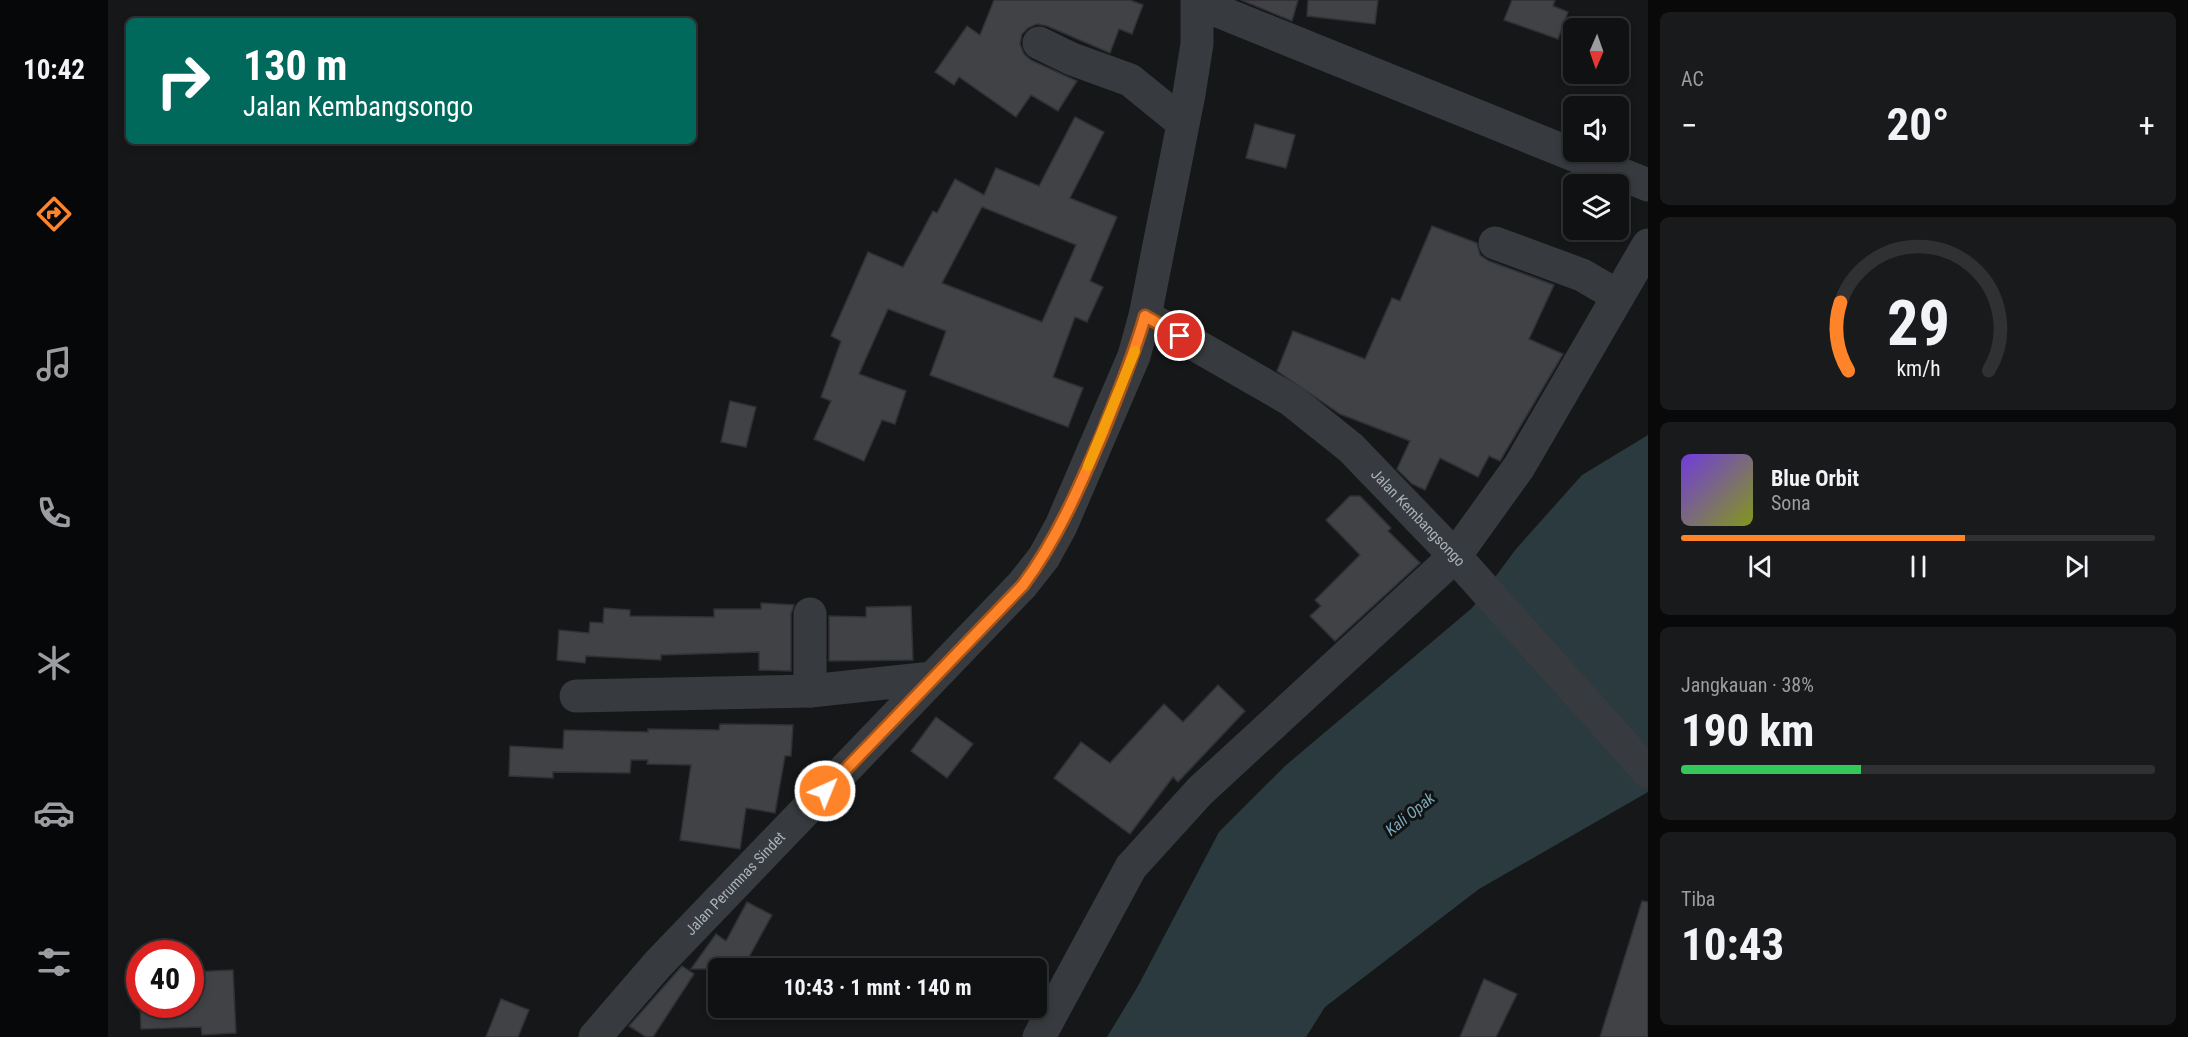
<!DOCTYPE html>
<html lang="id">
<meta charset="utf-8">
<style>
:root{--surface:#101113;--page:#191a1c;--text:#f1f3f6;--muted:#9c9da0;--line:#303133;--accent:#ff8328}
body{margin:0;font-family:"Roboto Condensed",sans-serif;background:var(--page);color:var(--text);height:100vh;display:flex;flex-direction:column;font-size:22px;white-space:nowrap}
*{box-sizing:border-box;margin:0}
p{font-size:20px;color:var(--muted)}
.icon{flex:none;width:33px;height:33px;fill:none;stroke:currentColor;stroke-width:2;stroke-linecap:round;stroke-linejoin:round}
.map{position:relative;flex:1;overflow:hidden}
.panel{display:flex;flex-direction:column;gap:12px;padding:12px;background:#09090a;width:540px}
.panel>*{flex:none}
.hud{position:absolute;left:18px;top:18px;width:570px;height:126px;border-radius:9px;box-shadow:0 3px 9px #0003,0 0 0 2px var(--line);background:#00695c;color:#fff;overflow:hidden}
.needle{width:39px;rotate:182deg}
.tools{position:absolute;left:1455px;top:18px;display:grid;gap:12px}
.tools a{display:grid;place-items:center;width:66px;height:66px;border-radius:9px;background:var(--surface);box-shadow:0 3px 9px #0003,0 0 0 2px var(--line);font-size:30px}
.speed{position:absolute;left:18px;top:940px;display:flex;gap:12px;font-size:30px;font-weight:700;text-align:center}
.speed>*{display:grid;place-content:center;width:78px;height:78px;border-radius:50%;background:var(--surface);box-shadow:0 3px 9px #0003,0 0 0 2px var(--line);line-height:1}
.speed .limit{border:9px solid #d22;background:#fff;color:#111}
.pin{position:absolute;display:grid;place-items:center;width:51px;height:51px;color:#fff;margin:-26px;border:3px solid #fff;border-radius:50%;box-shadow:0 2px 6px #0007}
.me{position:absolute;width:66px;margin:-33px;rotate:44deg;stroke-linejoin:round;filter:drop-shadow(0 0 4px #0008)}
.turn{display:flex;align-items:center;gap:21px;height:126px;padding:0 18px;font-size:27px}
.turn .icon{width:78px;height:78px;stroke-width:2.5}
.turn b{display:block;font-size:42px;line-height:51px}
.big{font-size:45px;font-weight:700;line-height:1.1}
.panel .widget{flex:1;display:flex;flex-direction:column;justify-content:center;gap:9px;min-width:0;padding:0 21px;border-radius:9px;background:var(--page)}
.panel .dial{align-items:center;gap:0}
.dial svg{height:156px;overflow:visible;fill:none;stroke:var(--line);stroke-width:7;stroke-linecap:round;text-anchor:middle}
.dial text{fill:var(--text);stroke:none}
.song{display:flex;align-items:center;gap:18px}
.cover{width:72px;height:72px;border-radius:9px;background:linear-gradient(135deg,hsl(260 70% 55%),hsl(70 70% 35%))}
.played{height:6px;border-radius:3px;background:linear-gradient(90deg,var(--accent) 60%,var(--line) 60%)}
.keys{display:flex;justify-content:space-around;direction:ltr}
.heat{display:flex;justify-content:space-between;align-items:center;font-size:33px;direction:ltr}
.charge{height:9px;border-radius:4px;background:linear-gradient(90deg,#34c759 38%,var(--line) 0)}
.trip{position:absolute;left:600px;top:958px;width:339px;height:60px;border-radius:9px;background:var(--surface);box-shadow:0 3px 9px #0003,0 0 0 2px var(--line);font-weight:700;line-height:60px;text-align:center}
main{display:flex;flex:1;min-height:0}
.dock{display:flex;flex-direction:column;width:108px;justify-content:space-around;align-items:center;background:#060708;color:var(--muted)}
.dock .icon{width:42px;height:42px}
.dock .selected{color:var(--accent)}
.dock b{font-size:27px;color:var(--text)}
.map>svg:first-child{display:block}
.water{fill:#2b3a3e}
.building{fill:#404246;stroke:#303135;stroke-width:1.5;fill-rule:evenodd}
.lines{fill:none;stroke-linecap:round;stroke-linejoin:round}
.minor{stroke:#373a3e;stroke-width:33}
.route-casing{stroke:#a6551a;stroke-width:15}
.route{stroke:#ff8328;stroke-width:10}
.slow{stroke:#f59e0b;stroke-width:10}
.labels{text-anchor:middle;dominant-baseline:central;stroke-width:6;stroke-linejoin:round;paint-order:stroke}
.street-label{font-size:15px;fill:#a7b2ba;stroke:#111214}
.water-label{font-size:16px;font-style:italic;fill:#7caab8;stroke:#111214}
</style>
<main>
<nav class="dock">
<b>10:42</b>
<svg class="icon selected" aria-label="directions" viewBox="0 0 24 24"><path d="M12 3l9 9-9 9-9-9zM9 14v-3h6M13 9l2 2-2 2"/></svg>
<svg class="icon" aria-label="music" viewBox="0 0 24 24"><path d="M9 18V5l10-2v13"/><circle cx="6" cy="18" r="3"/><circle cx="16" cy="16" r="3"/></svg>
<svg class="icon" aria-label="phone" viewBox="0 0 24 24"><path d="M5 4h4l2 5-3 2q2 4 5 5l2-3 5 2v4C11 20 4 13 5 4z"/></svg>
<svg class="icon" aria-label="climate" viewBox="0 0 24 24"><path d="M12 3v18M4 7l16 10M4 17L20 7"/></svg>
<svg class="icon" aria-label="car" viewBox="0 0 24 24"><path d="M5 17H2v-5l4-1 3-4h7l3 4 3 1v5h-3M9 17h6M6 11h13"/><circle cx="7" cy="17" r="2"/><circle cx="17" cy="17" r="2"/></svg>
<svg class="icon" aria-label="filters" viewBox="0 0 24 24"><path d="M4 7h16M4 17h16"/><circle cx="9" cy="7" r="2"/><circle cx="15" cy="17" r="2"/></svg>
</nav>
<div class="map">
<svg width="1540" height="1037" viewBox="0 0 1540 1037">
<rect width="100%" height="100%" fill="#161719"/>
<!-- water -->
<path class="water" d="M 1540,435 L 1540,792 L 1371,889 L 1217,1007 L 1198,1037 L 999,1037 L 1030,986 L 1111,832 L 1177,766 L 1364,608 L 1408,549 L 1474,475 Z"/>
<!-- building -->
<g class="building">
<path d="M 886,0 L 1022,0 L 1035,5 L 1024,34 L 1011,29 L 1002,53 L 939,26 L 929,24 L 920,28 L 914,34 L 912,44 L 916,54 L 923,60 L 969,81 L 950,111 L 923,95 L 908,117 L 851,77 L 846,85 L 827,72 L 859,26 L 872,35 Z"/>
<path d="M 1133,0 L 1190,0 L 1184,21 Z"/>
<path d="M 1200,0 L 1270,0 L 1267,24 L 1199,16 Z"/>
<path d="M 1404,0 L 1447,0 L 1445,6 L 1460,12 L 1450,39 L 1396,20 Z"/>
<path d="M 967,117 L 996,132 L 962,198 L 1009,217 L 982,281 L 995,287 L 979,322 L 967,317 L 945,377 L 975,388 L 960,427 L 822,375 L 838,331 L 780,309 L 751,374 L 798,391 L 787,424 L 774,420 L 756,461 L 706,439 L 723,401 L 713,397 L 733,341 L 723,336 L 760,252 L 795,267 L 825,211 L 829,213 L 847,179 L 876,195 L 888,168 L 931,186 ZM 874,207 L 968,245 L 934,322 L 834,283 Z"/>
<path d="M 1147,124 L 1187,135 L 1178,168 L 1138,158 Z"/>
<path d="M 1324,226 L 1369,243 L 1372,255 L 1381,261 L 1446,285 L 1421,339 L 1455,354 L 1392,461 L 1381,456 L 1370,477 L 1332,458 L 1317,490 L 1304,484 L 1289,469 L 1302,441 L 1232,414 L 1169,371 L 1185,331 L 1257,359 L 1284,298 L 1292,301 Z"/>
<path d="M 622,401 L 648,407 L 638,447 L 613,442 Z"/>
<path d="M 1242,496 L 1252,496 L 1283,528 L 1280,531 L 1312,563 L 1227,641 L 1202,616 L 1213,606 L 1207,600 L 1252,555 L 1218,520 Z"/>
<path d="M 653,603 L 686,605 L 683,614 L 683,671 L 651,670 L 651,652 L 553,655 L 553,660 L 478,656 L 477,663 L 449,660 L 451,630 L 481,633 L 482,622 L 495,623 L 496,608 L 522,610 L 522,616 L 606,617 L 606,609 L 653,609 Z"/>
<path d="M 803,606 L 805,660 L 721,661 L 721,616 L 758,617 L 758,607 Z"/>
<path d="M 1110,685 L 1137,711 L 1070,782 L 1065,777 L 1022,834 L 946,778 L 973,742 L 1002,763 L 1056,704 L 1075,722 Z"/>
<path d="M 828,717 L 865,744 L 839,778 L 803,751 Z"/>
<path d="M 612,724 L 685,725 L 683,756 L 677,756 L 667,813 L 638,808 L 632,849 L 572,840 L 583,765 L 539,764 L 540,760 L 523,760 L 522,773 L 445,772 L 445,778 L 401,776 L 402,746 L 455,749 L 456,730 L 540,732 L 540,729 L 611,730 Z"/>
<path d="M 1534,901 L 1540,902 L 1540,1037 L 1492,1037 Z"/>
<path d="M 639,902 L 664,915 L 641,957 L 657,969 L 583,969 L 608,934 L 618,941 Z"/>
<path d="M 574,966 L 586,974 L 545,1037 L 538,1037 L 521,1026 Z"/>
<path d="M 125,970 L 128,1033 L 94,1035 L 93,1027 L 33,1029 L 32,1005 L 82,1005 L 82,972 Z"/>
<path d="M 1376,979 L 1409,994 L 1388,1037 L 1352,1037 Z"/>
<path d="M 393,999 L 421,1010 L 410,1037 L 378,1037 Z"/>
</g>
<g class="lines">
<!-- minor -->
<g class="minor">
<path d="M 1090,3 L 1540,185"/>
<path d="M 931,43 L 964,59 L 1022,80 L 1075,123"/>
<path d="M 1387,243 L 1474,275 L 1510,296"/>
<path id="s1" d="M 1037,316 L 1183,400 L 1243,448 L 1347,556 L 1540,772"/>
<path d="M 702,691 L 702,614"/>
<path d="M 468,696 L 702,691 L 824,678"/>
<path id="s2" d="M 487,1037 L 550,964 L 914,585 L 936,557 L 953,526 L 1026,356 L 1037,316 L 1081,94 L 1089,44 L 1089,0"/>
<path d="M 931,1037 L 1023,867 L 1092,791 L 1347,556 L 1411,467 L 1540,245"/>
</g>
</g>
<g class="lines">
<!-- route casing -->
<g class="route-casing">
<path id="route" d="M 717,791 L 915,585 C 950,538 972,486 995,432 C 1010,393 1026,356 1037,316 L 1072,336"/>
</g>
<!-- route -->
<use href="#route" class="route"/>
<!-- slow -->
<path class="slow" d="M 980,466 L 1027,351"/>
</g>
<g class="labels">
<!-- street labels -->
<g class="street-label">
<text stroke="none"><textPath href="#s1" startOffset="342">Jalan Kembangsongo</textPath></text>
<text stroke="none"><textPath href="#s2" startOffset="208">Jalan Perumnas Sindet</textPath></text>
</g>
<!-- water labels -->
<g class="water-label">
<text transform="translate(1302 814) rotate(-39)">Kali Opak</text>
</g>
</g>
</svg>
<div class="tools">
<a><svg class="needle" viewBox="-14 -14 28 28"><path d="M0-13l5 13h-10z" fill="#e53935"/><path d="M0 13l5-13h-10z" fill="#9c9da0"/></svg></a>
<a><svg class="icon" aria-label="sound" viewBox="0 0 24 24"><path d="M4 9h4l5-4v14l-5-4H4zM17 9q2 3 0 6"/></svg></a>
<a><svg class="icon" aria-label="layers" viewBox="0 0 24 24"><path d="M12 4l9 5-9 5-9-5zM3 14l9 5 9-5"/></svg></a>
</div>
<div class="speed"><div class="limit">40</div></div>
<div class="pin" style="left:1072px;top:336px;background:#d93025"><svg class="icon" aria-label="arrive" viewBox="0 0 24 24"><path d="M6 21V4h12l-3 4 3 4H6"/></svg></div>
<svg class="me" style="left:717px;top:791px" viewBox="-20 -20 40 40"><circle r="17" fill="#ff8328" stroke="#fff" stroke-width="3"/><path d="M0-11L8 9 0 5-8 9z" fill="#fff"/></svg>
<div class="trip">10:43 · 1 mnt · 140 m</div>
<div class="hud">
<div class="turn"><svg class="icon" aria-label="right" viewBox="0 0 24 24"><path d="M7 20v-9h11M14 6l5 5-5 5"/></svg><div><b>130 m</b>Jalan Kembangsongo</div></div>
</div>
</div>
<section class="panel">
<div class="widget"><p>AC</p>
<div class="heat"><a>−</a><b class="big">20°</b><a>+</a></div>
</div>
<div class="widget dial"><svg viewBox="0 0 100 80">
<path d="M14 69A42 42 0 1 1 86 69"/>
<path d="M14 69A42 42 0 0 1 10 34" stroke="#ff8328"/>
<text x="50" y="56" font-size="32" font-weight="700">29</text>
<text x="50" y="72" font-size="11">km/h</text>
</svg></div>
<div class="widget">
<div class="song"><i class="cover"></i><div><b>Blue Orbit</b><p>Sona</p></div></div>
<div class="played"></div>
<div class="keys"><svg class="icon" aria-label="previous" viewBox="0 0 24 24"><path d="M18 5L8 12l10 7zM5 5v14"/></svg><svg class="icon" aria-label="pause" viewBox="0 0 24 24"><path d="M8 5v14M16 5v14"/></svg><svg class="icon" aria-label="next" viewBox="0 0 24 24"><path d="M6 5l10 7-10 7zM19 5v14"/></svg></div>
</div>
<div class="widget"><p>Jangkauan · 38%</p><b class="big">190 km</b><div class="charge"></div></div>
<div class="widget"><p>Tiba</p><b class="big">10:43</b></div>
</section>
</main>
